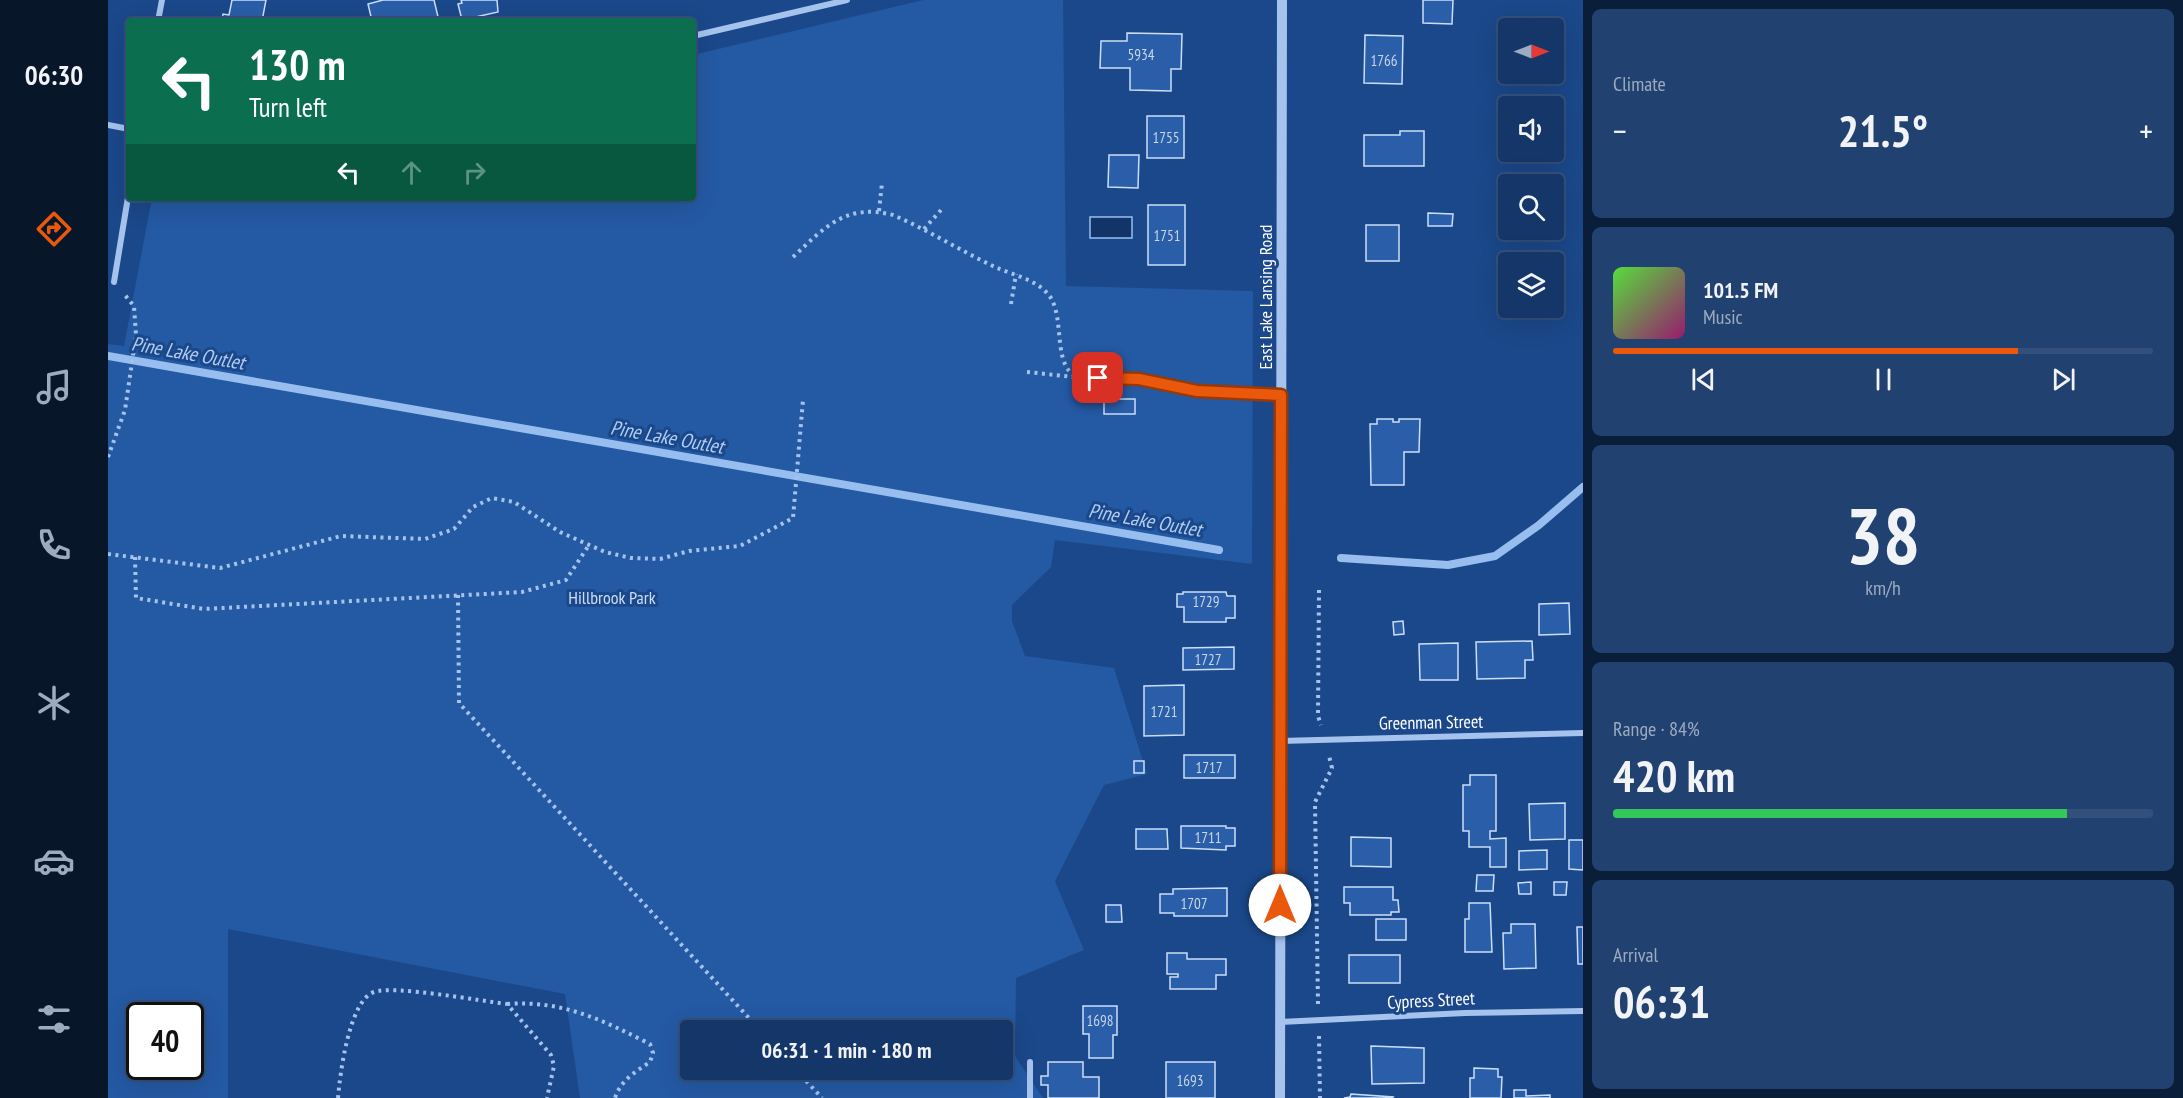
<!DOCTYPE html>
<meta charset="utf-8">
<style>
:root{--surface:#143668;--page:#214171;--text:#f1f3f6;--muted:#9dabc0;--line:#33507c;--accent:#ea580c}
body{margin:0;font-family:"PT Sans Narrow",sans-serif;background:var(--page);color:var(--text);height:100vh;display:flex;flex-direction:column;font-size:22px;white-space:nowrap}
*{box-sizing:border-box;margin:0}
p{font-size:20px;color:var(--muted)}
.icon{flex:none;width:33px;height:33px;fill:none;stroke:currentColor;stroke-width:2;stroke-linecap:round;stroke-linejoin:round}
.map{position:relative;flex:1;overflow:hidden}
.drawer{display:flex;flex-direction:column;gap:9px;padding:9px;background:#0b1e39;width:600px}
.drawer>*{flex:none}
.top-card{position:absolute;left:18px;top:18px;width:570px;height:183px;border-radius:6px;box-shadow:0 6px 24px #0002,0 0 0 2px var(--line);background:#0b6e4f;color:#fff;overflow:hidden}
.needle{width:39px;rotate:90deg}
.tools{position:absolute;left:1390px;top:18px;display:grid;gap:12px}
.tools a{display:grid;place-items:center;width:66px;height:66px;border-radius:6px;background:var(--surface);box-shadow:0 6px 24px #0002,0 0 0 2px var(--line);font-size:30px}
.speed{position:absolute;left:18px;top:1002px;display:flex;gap:12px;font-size:30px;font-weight:700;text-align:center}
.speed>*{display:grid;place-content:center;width:78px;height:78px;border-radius:50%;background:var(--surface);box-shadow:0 6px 24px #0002,0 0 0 2px var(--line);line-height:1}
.speed .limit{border:3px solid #111;border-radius:9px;background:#fff;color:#111}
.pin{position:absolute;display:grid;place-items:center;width:51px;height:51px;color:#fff;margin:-26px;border-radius:12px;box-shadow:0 3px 9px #0006}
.me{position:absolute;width:66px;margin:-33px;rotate:0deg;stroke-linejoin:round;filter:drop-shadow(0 0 4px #0008)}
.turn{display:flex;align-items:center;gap:21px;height:126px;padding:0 24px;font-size:27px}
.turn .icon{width:78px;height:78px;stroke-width:2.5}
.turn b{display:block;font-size:42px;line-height:51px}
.lanes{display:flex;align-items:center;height:57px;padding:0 24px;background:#0003;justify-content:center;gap:30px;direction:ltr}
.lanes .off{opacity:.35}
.big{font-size:45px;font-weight:800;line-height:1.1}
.drawer .tile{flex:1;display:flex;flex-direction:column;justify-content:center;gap:9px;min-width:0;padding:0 21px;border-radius:9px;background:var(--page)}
.drawer .dial{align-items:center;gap:0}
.dial b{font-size:78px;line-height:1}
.song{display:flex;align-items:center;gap:18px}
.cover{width:72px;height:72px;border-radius:9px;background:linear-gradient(135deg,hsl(110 70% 55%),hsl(320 70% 35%))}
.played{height:6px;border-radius:3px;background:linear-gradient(90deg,var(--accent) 75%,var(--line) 75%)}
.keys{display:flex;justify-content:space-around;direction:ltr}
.heat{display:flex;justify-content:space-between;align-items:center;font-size:33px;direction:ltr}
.charge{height:9px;border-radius:4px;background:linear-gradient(90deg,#34c759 84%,var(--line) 0)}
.trip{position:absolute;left:572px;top:1020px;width:333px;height:60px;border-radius:6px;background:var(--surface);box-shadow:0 6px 24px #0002,0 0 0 2px var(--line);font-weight:800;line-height:60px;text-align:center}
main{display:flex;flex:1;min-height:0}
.menu{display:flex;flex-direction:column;width:108px;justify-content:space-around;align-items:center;background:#08162a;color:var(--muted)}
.menu .icon{width:42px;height:42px}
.menu .selected{color:var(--accent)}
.menu b{font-size:27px;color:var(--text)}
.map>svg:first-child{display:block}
.green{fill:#2459a3;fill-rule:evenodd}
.water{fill:#123468;stroke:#98beef;stroke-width:1.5}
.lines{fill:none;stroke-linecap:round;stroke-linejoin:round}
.stream{stroke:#98beef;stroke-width:8}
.building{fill:#2a5ea8;stroke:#cbdef9;stroke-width:1.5}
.path{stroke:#a5c3ed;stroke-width:4;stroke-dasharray:3 4.5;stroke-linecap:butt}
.service{stroke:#a5c3ed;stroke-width:4.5}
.minor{stroke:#a5c3ed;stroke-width:6}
.tertiary{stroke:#a5c3ed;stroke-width:10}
.route-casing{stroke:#983908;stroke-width:15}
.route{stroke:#ea580c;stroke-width:10}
.labels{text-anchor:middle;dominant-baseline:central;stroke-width:6;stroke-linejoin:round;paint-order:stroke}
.number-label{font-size:15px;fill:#cad7e9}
.street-label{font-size:18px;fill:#fff;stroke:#1b488a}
.park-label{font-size:18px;fill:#cbdef9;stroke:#1b488a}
.water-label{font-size:20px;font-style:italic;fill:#b1cdf4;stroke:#1b488a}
</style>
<main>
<nav class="menu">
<b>06:30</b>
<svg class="icon selected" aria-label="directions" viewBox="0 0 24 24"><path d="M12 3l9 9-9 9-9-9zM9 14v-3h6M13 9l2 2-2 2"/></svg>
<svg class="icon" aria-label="music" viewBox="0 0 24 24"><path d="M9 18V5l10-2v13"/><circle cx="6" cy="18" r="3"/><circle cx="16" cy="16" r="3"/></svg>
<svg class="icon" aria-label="phone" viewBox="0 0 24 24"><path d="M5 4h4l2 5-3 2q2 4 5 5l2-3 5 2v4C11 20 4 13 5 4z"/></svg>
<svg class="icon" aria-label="climate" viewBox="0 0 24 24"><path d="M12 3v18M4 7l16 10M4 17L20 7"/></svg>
<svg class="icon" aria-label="car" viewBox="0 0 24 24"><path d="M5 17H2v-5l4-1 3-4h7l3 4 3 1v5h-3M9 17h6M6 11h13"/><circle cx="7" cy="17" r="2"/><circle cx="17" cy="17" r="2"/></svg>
<svg class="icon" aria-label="filters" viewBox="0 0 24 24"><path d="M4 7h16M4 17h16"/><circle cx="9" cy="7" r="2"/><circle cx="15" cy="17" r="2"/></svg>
</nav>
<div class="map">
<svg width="1475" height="1098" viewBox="0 0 1475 1098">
<rect width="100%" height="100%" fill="#1b488a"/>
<!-- green -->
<path class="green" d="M 815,0 L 955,0 L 958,286 L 1145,291 L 1144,564 L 947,540 L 943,567 L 904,605 L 904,621 L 917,656 L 1006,668 L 1039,774 L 996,785 L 947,881 L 976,950 L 908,978 L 907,1056 L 935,1098 L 472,1098 L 457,994 L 120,929 L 120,1098 L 0,1098 L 0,344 L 16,346 L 44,198 L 585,198 L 585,55 ZM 32,1016 L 82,1016 L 82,1066 L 32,1066 ZM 582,1030 L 894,1030 L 894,1070 L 582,1070 Z"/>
<!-- water -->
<rect class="water" x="982" y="217" width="42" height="21"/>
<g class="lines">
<!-- stream -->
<g class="stream">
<path d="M 0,356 L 1111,550"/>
<path d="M 1233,558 L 1340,565 L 1387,556 L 1431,525 L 1475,487"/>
</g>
</g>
<!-- building -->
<g class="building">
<path d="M 124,0 L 158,0 L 154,21 L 114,21 L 115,14 L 121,15 Z"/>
<path d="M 275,0 L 326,0 L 331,21 L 264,21 L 260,4 Z"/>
<path d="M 353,0 L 389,0 L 390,12 L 354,20 L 350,4 L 354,3 Z"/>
<path d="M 1315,0 L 1345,0 L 1344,24 L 1315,23 Z"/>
<path d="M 1019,33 L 1074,34 L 1073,69 L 1063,69 L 1063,91 L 1022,90 L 1022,68 L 992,68 L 993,41 L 1019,41 Z"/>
<path d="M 1257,35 L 1295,36 L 1294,84 L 1256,83 Z"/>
<rect x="1039" y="116" width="37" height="42"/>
<path d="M 1292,131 L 1316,131 L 1316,166 L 1256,166 L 1256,135 L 1292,135 Z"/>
<path d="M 1001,155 L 1031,155 L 1030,188 L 1000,187 Z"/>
<rect x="1040" y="205" width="37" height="60"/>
<path d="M 1320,213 L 1345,214 L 1344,226 L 1320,226 Z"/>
<rect x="1258" y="225" width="33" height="36"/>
<rect x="996" y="399" width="31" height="15"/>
<path d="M 1269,419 L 1285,419 L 1285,422 L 1291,422 L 1291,419 L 1312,419 L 1311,452 L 1296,452 L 1296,485 L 1263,485 L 1262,424 L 1269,424 Z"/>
<path d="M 1075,592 L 1118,592 L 1119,596 L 1127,596 L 1127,618 L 1118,618 L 1118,622 L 1076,622 L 1076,607 L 1069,607 L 1069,594 L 1075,594 Z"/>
<path d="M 1461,603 L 1462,634 L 1431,635 L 1431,604 Z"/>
<path d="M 1295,621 L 1296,634 L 1286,635 L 1285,622 Z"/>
<path d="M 1424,641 L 1425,660 L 1417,660 L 1417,678 L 1369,679 L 1368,642 Z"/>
<path d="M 1350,643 L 1350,680 L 1312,680 L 1311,644 Z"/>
<path d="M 1126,647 L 1126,669 L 1075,670 L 1075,648 Z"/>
<path d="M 1076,685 L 1076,735 L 1036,736 L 1036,686 Z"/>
<rect x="1076" y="755" width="51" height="23"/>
<rect x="1026" y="761" width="10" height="12"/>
<path d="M 1362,775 L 1388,775 L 1388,831 L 1382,831 L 1382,839 L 1398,838 L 1398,867 L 1382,867 L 1382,847 L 1361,847 L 1361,831 L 1355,831 L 1355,785 L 1362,785 Z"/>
<path d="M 1457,803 L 1457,839 L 1422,840 L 1421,804 Z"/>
<path d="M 1073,826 L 1118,826 L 1118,828 L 1127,828 L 1127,846 L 1118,846 L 1118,850 L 1073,848 Z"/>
<path d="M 1028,829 L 1059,829 L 1060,849 L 1028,849 Z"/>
<path d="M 1243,837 L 1283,838 L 1283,867 L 1243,866 Z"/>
<path d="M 1461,840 L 1475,840 L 1475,870 L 1461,869 Z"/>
<path d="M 1439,850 L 1439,869 L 1411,870 L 1411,851 Z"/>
<path d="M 1369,875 L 1386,875 L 1385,891 L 1368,891 Z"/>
<path d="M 1423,882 L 1423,894 L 1411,894 L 1410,883 Z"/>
<path d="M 1446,882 L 1459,882 L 1458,895 L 1446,895 Z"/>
<path d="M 1236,887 L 1285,887 L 1285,900 L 1290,900 L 1291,912 L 1283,912 L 1283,915 L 1242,915 L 1242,903 L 1236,903 Z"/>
<path d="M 1119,888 L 1119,916 L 1066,916 L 1066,913 L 1052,913 L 1052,894 L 1065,894 L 1065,889 Z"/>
<path d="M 1361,903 L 1382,903 L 1384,952 L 1357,952 L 1357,919 L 1361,919 Z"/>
<path d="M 998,905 L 1013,905 L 1014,922 L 998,922 Z"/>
<rect x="1268" y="919" width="30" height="21"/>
<path d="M 1403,924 L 1427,924 L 1428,968 L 1396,969 L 1395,933 L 1403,933 Z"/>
<path d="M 1469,927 L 1475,927 L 1475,964 L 1470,964 Z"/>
<path d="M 1059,953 L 1079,953 L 1079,959 L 1118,959 L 1118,975 L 1108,975 L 1108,989 L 1062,989 L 1062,977 L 1070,977 L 1070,974 L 1059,974 Z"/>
<rect x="1241" y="955" width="51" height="28"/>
<path d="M 975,1006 L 1009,1006 L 1009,1035 L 1005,1035 L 1005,1058 L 981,1058 L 981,1034 L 975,1034 Z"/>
<path d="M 1263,1046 L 1316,1048 L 1316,1083 L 1264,1084 Z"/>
<path d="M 940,1062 L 975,1062 L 975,1077 L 991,1077 L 991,1098 L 940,1098 L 940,1085 L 933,1085 L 933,1076 L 940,1076 Z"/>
<rect x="1058" y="1062" width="49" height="36"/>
<path d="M 1366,1068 L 1390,1069 L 1390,1077 L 1394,1077 L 1393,1098 L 1362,1098 L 1362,1078 L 1366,1078 Z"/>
<path d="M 1406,1090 L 1418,1090 L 1418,1096 L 1442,1095 L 1442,1098 L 1406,1098 Z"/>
<path d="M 1243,1094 L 1285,1097 L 1284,1098 L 1236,1098 L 1242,1097 Z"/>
</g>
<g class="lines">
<!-- path -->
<g class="path">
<path d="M 771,211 L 774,183"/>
<path d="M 816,229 L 833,210"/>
<path d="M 685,257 C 717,227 738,203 785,215 C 820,230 853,251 887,267 C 905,275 927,279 940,294 C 960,317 940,377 978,378"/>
<path d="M 903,304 L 908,274"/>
<path d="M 919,372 L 966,377"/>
<path d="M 0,457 L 17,410 L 28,335 L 26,306 L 16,294"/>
<path d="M 0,554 L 112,568 L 233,536 L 317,539 L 346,529 L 365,507 L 384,498 L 406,502 L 452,532 L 497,552 L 523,558 L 552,559 L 581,551 L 632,546 L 685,518 L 695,400"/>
<path d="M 27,557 L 28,598 L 96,609 L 414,592 L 458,580 L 481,545"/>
<path d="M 1211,590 L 1210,716 L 1213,725"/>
<path d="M 350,595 L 351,703 L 652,1030"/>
<path d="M 399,1004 C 455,1000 494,1020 542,1044 L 545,1053 L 542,1062 C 527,1072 513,1080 507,1098"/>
<path d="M 1210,1004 L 1207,802 L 1224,768 L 1221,756"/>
<path d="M 1211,1036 L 1212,1098"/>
<path d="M 688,1070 L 714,1098"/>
<path d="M 230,1098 C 232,1074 241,1001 266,992 C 286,985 373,1001 399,1004 L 443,1055 L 446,1066 L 439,1098"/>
</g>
<!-- service -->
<path class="service" d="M 990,378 L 1031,379 L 1089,391 L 1174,395"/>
<!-- minor -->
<g class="minor">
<path d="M 50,21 L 54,0"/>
<path d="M 585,36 L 739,0"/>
<path d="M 0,125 L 21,129"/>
<path d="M 6,282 L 21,191"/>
<path d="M 1172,741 L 1475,733"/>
<path d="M 1172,1022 L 1357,1013 L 1475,1011"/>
<path d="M 922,1062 L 922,1098"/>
</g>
<!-- tertiary -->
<path class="tertiary" d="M 1172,1098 L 1174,0"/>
</g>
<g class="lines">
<!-- route casing -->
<g class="route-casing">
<path id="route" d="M 990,378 L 1031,379 L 1089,391 L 1173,395 L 1172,905"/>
</g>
<!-- route -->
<use href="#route" class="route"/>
</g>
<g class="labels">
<!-- number labels -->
<g class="number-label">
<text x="1033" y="54">5934</text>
<text x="1276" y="60">1766</text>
<text x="1058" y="137">1755</text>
<text x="1059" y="235">1751</text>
<text x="1098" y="601">1729</text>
<text x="1100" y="659">1727</text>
<text x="1056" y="711">1721</text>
<text x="1101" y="767">1717</text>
<text x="1100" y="837">1711</text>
<text x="1086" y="903">1707</text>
<text x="992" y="1020">1698</text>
<text x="1082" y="1080">1693</text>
</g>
<!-- street labels -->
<g class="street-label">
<text transform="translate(1157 297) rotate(-90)">East Lake Lansing Road</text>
<text transform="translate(1323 722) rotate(-1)">Greenman Street</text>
<text transform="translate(1323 1000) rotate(-3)">Cypress Street</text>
</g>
<!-- park labels -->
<g class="park-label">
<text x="504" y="597">Hillbrook Park</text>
</g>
<!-- water labels -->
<g class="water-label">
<text transform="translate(80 353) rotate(10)">Pine Lake Outlet</text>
<text transform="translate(559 437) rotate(10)">Pine Lake Outlet</text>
<text transform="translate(1037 520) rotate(10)">Pine Lake Outlet</text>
</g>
</g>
</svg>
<div class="tools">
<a><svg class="needle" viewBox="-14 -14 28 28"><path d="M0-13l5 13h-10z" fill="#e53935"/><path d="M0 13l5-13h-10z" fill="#9dabc0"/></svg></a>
<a><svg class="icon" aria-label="sound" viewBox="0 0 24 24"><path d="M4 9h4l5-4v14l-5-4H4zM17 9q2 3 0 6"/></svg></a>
<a><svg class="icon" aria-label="search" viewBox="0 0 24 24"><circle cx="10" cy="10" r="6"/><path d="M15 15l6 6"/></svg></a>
<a><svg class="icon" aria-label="layers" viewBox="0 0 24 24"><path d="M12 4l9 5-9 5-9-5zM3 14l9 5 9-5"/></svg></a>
</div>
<div class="speed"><div class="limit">40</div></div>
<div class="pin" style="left:990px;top:378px;background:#d93025"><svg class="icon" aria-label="arrive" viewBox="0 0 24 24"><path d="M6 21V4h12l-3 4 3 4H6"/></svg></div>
<svg class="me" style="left:1172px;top:905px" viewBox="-20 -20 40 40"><circle r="19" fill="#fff"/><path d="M0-13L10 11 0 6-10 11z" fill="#ea580c"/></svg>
<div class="trip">06:31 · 1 min · 180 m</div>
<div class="top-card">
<div class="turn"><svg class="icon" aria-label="left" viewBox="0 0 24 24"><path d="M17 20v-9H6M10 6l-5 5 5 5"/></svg><div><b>130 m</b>Turn left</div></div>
<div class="lanes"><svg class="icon" aria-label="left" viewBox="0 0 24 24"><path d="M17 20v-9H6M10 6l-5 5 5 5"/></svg><svg class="icon off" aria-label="ahead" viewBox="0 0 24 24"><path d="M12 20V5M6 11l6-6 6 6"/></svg><svg class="icon off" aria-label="right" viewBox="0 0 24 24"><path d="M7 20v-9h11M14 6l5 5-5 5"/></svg></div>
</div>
</div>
<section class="drawer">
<div class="tile"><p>Climate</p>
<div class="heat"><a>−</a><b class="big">21.5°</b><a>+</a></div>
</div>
<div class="tile">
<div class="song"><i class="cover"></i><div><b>101.5 FM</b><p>Music</p></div></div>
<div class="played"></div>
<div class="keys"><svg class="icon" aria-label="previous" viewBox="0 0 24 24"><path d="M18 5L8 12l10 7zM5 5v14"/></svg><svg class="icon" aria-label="pause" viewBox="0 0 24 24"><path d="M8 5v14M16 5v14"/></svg><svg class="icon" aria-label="next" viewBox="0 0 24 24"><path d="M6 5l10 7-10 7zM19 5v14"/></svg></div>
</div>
<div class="tile dial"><b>38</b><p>km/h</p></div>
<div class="tile"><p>Range · 84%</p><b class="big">420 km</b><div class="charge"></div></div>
<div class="tile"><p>Arrival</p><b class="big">06:31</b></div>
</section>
</main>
